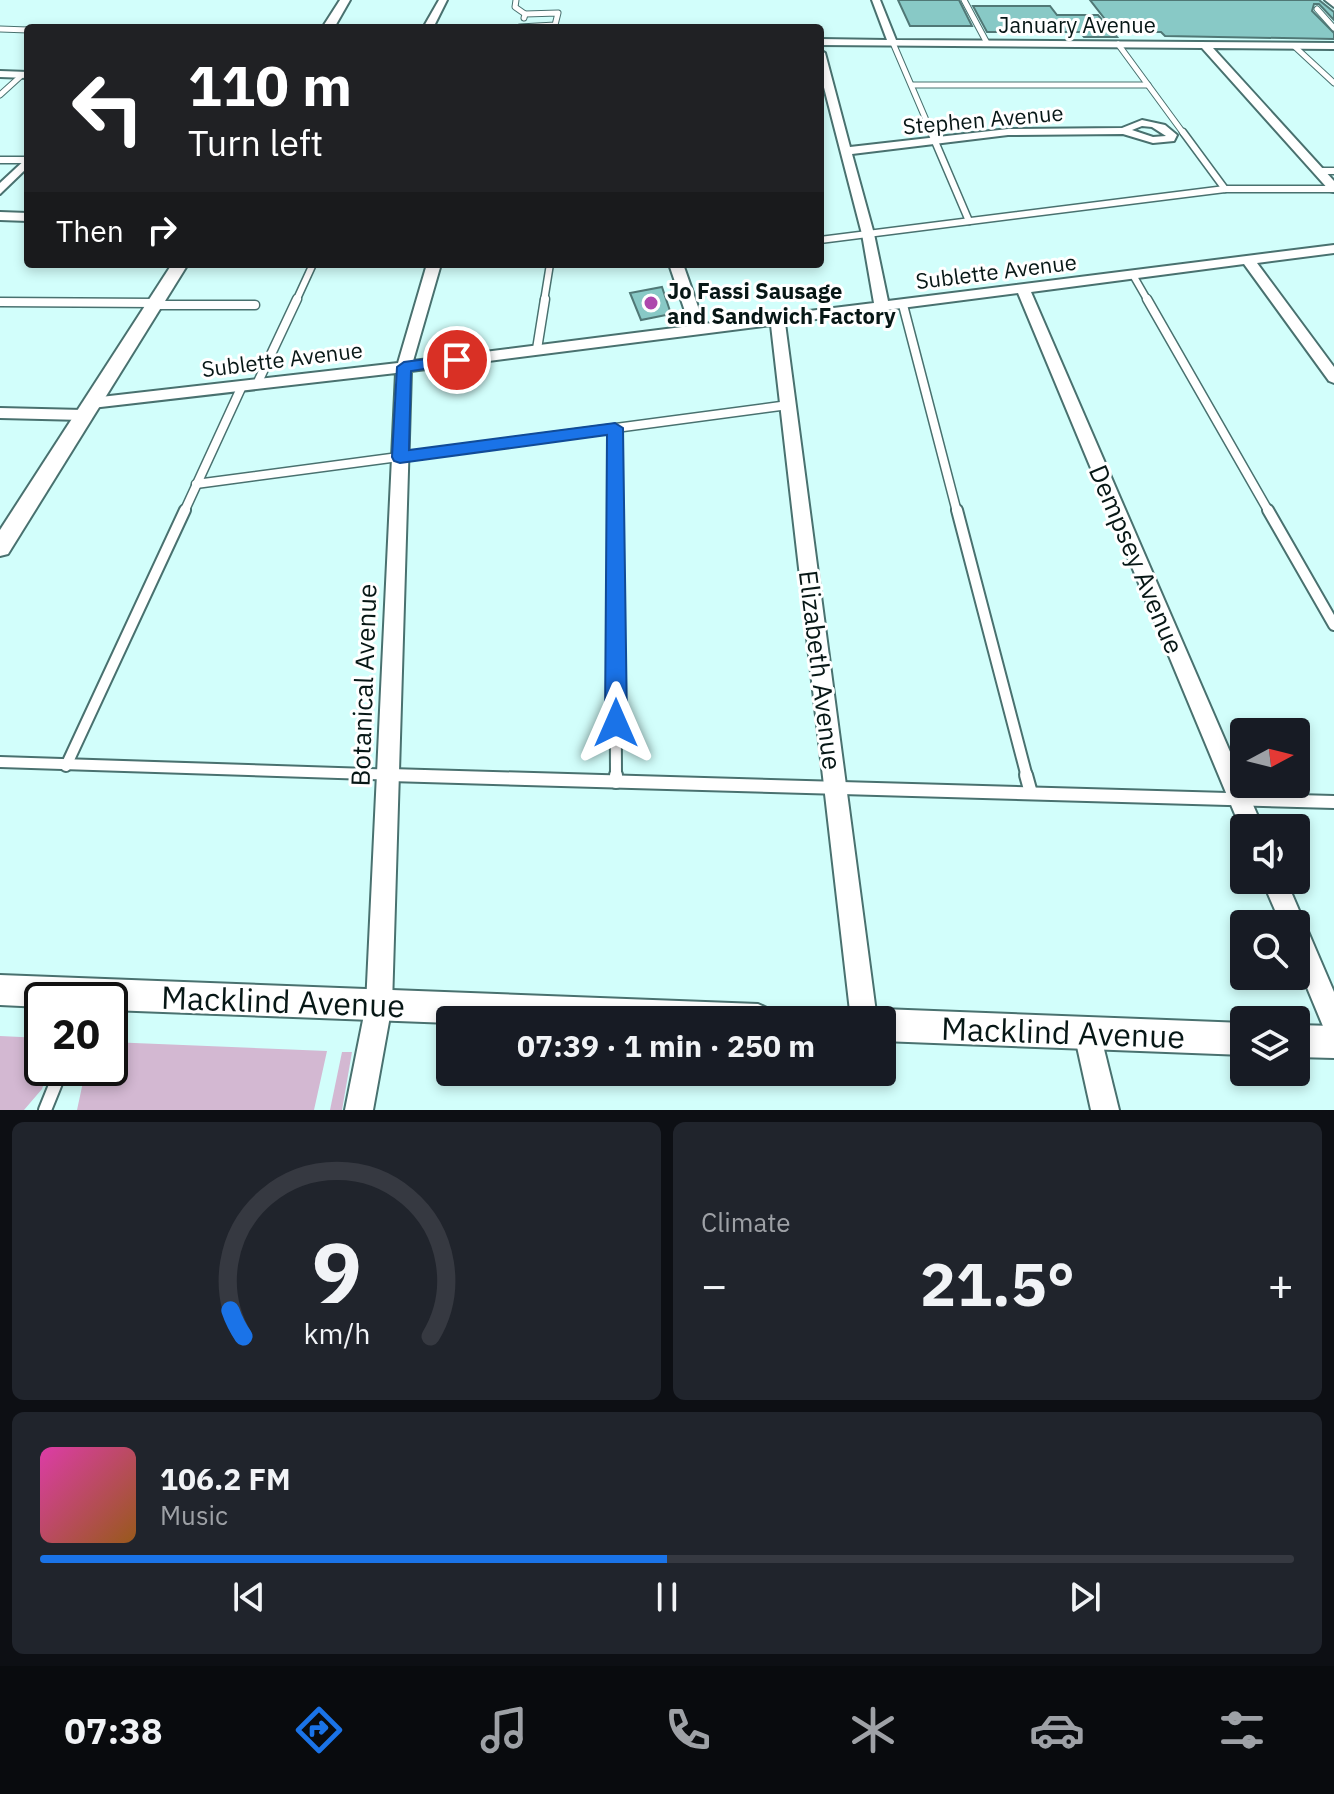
<!DOCTYPE html>
<meta charset="utf-8">
<style>
:root{--surface:#171b24;--page:#20242c;--text:#f1f3f6;--muted:#9ea1a6;--line:#363941;--accent:#1a73e8}
body{margin:0;font-family:"IBM Plex Sans",sans-serif;background:var(--page);color:var(--text);height:100vh;display:flex;flex-direction:column;font-size:30px;white-space:nowrap}
*{box-sizing:border-box;margin:0}
p{font-size:26px;color:var(--muted)}
.icon{flex:none;width:44px;height:44px;fill:none;stroke:currentColor;stroke-width:2;stroke-linecap:round;stroke-linejoin:round}
.map{position:relative;height:1110px;overflow:hidden}
.details{display:flex;flex-direction:column;gap:12px;padding:12px;background:#0d0f14;flex:1}
.details>*{flex:none}
.guide{position:absolute;left:24px;top:24px;width:800px;height:244px;border-radius:8px;box-shadow:0 4px 12px #0003;background:#202124;color:#fff;overflow:hidden}
.needle{width:52px;rotate:83deg}
.controls{position:absolute;left:1230px;top:718px;display:grid;gap:16px}
.controls a{display:grid;place-items:center;width:80px;height:80px;border-radius:8px;background:var(--surface);box-shadow:0 4px 12px #0003;font-size:40px}
.speed{position:absolute;left:24px;top:982px;display:flex;gap:16px;font-size:40px;font-weight:700;text-align:center}
.speed>*{display:grid;place-content:center;width:104px;height:104px;border-radius:50%;background:var(--surface);box-shadow:0 4px 12px #0003;line-height:1}
.speed .limit{border:4px solid #111;border-radius:12px;background:#fff;color:#111}
.pin{position:absolute;display:grid;place-items:center;width:68px;height:68px;color:#fff;margin:-34px;border:4px solid #fff;border-radius:50%;box-shadow:0 2px 8px #0007}
.me{position:absolute;width:88px;margin:-44px;rotate:0deg;stroke-linejoin:round;filter:drop-shadow(0 0 6px #0008)}
.turn{display:flex;align-items:center;gap:28px;height:168px;padding:0 32px;font-size:36px}
.turn .icon{width:104px;height:104px;stroke-width:2.5}
.turn b{display:block;font-size:56px;line-height:68px}
.then{display:flex;align-items:center;height:76px;padding:0 32px;background:#0003;gap:16px;font-size:30px}
.big{font-size:60px;font-weight:800;line-height:1.1}
.details .tile{flex:1;display:flex;flex-direction:column;justify-content:center;gap:12px;min-width:0;padding:0 28px;border-radius:12px;background:var(--page)}
.details .dial{align-items:center;gap:0}
.dial svg{height:208px;overflow:visible;fill:none;stroke:var(--line);stroke-width:7;stroke-linecap:round;text-anchor:middle}
.dial text{fill:var(--text);stroke:none}
.song{display:flex;align-items:center;gap:24px}
.cover{width:96px;height:96px;border-radius:12px;background:linear-gradient(135deg,hsl(320 70% 55%),hsl(30 70% 35%))}
.played{height:8px;border-radius:4px;background:linear-gradient(90deg,var(--accent) 50%,var(--line) 50%)}
.keys{display:flex;justify-content:space-around;direction:ltr}
.heat{display:flex;justify-content:space-between;align-items:center;font-size:44px;direction:ltr}
.details .tiles{flex:1;display:grid;gap:12px;grid-template-columns:1fr 1fr}
.tile:last-child{grid-column:span 2}
.trip{position:absolute;left:436px;top:1006px;width:460px;height:80px;border-radius:8px;background:var(--surface);box-shadow:0 4px 12px #0003;font-weight:800;line-height:80px;text-align:center}
.tabs{display:flex;height:128px;justify-content:space-around;align-items:center;background:#090b0e;color:var(--muted)}
.tabs .icon{width:56px;height:56px}
.tabs .on{color:var(--accent)}
.tabs b{font-size:36px;color:var(--text)}
.map>svg:first-child{display:block}
.green{fill:#d3b8d2}
.building{fill:#88c9c6;stroke:#507876;stroke-width:2}
.lines{fill:none;stroke-linecap:round;stroke-linejoin:round}
.service-far4-casing{stroke:#49716f;stroke-width:7}
.service-far3-casing{stroke:#49716f;stroke-width:9}
.service-far2-casing{stroke:#49716f;stroke-width:11}
.service-far1-casing{stroke:#49716f;stroke-width:14}
.service-casing{stroke:#49716f;stroke-width:16}
.minor-casing{stroke:#49716f;stroke-width:4}
.tertiary-casing{stroke:#49716f;stroke-width:4}
.service-far4{stroke:#fff;stroke-width:5}
.service-far3{stroke:#fff;stroke-width:6}
.service-far2{stroke:#fff;stroke-width:8}
.service-far1{stroke:#fff;stroke-width:10}
.service{stroke:#fff;stroke-width:12}
.minor{fill:#fff;fill-rule:evenodd}
.tertiary{fill:#fff;fill-rule:evenodd}
.route{fill:#1a73e8;stroke:#114b97;stroke-width:2}
.poi-dot{fill:#ad48ad;stroke:#fff;stroke-width:3}
.labels{text-anchor:middle;dominant-baseline:central;stroke-width:6;stroke-linejoin:round;paint-order:stroke}
.far-street-label{font-size:22px;fill:#071716;stroke:#fff}
.far-poi-label{font-size:22px;font-weight:bold;fill:#071716;stroke:#fff;text-anchor:start}
.street-label{font-size:26px;fill:#071716;stroke:#fff}
.near-street-label{font-size:32px;fill:#071716;stroke:#fff}
</style>
<div class="map">
<svg width="1334" height="1110" viewBox="0 0 1334 1110">
<rect width="100%" height="100%" fill="#d2fefb"/>
<!-- green -->
<g class="green">
<path d="M 0,1036 L 42,1038 L 42,1068 L 49,1068 L 42,1089 L 24,1110 L 0,1110 Z"/>
<path d="M 110,1042 L 327,1051 L 314,1110 L 77,1110 L 86,1068 L 110,1068 Z"/>
<path d="M 342,1052 L 352,1052 L 342,1110 L 330,1110 Z"/>
</g>
<!-- building -->
<g class="building">
<path d="M 898,0 L 959,0 L 972,26 L 910,26 Z"/>
<path d="M 1090,0 L 1319,0 L 1334,12 L 1334,20 L 1319,4 L 1314,4 L 1312,11 L 1334,33 L 1334,39 L 1165,36 L 1161,32 L 1115,32 Z"/>
<path d="M 973,6 L 1050,6 L 1057,15 L 1098,15 L 1117,37 L 1084,37 L 1080,32 L 987,32 Z"/>
<path d="M 662,287 L 671,314 L 641,320 L 630,293 Z"/>
</g>
<g class="lines">
<!-- service-far4 casing -->
<g class="service-far4-casing">
<g id="service-far4">
<path d="M 516,0 L 515,7 L 525,14 L 524,18"/>
<path d="M 964,0 L 987,43"/>
<path d="M 1317,9 L 1334,28"/>
<path d="M 520,27 L 555,25 L 558,13 L 525,14"/>
<path d="M 0,29 L 28,30"/>
<path d="M 893,43 L 932,134"/>
<path d="M 1118,44 L 1184,134"/>
<path d="M 1294,46 L 1334,83"/>
<path d="M 912,85 L 1148,85"/>
<path d="M 0,95 L 22,75"/>
</g>
</g>
<!-- service-far3 casing -->
<g class="service-far3-casing">
<g id="service-far3">
<path d="M 931,132 L 969,221"/>
<path d="M 1183,132 L 1225,189"/>
<path d="M 0,160 L 28,160"/>
<path d="M 1320,171 L 1334,171"/>
<path d="M 820,240 L 1225,189 L 1334,189"/>
<path d="M 1133,275 L 1148,301"/>
<path d="M 296,301 L 313,264"/>
<path d="M 544,301 L 550,264"/>
</g>
</g>
<!-- service-far2 casing -->
<g class="service-far2-casing">
<g id="service-far2">
<path d="M 1147,299 L 1269,512"/>
<path d="M 0,302 L 155,303"/>
<path d="M 154,305 L 255,305"/>
<path d="M 903,305 L 957,512"/>
<path d="M 537,349 L 545,299"/>
<path d="M 257,384 L 297,299"/>
<path d="M 615,428 L 615,512"/>
<path d="M 196,484 L 788,405"/>
<path d="M 184,512 L 242,386"/>
</g>
</g>
<!-- service-far1 casing -->
<g class="service-far1-casing">
<g id="service-far1">
<path d="M 615,510 L 616,777"/>
<path d="M 957,510 L 1027,777"/>
<path d="M 1268,510 L 1334,625"/>
<path d="M 0,762 L 461,777"/>
<path d="M 66,766 L 185,510"/>
</g>
</g>
<!-- service casing -->
<g class="service-casing">
<g id="service">
<path d="M 390,775 L 1334,802"/>
<path d="M 616,775 L 616,782"/>
<path d="M 1026,775 L 1031,793"/>
<path d="M 45,1110 L 62,1068"/>
</g>
</g>
<!-- minor casing -->
<g class="minor-casing">
<g id="minor">
<path d="M 439,0 L 447,0 L 433,28 L 423,28 Z"/>
<path d="M 872,0 L 880,0 L 896,40 L 1334,43 L 1334,49 L 1213,48 L 1334,181 L 1334,192 L 1330,191 L 1202,48 L 820,45 L 820,39 L 887,40 Z"/>
<path d="M 1325,0 L 1334,0 L 1334,7 Z"/>
<path d="M 820,50 L 825,53 L 850,147 L 1008,129 L 1122,128 L 1142,120 L 1165,125 L 1177,135 L 1174,141 L 1153,143 L 1123,134 L 1008,135 L 852,154 L 874,234 L 888,301 L 1334,245 L 1334,253 L 1257,263 L 1334,367 L 1334,383 L 1329,381 L 1244,264 L 1031,292 L 1263,828 L 1244,828 L 1244,836 L 1018,293 L 785,323 L 877,1020 L 851,1020 L 771,325 L 411,371 L 392,1005 L 373,1110 L 345,1110 L 366,1005 L 396,373 L 92,408 L 84,403 L 92,398 L 398,363 L 427,264 L 441,264 L 413,361 L 690,326 L 669,264 L 683,264 L 704,324 L 874,303 L 862,234 L 820,72 ZM 1142,126 L 1152,127 L 1166,136 L 1153,137 L 1132,130 Z"/>
<path d="M 0,71 L 28,72 L 28,78 L 0,77 Z"/>
<path d="M 28,157 L 28,167 L 0,194 L 0,183 Z"/>
<path d="M 0,212 L 28,213 L 28,221 L 0,220 Z"/>
<path d="M 0,408 L 83,410 L 91,415 L 83,420 L 0,418 Z"/>
<path d="M 1262,880 L 1286,880 L 1334,992 L 1334,1035 L 1325,1031 L 1296,961 L 1296,924 L 1281,924 Z"/>
<path d="M 1087,1020 L 1096,1024 L 1100,1033 L 1119,1110 L 1091,1110 L 1074,1033 L 1078,1024 Z"/>
</g>
</g>
<!-- tertiary casing -->
<g class="tertiary-casing">
<g id="tertiary">
<path d="M 340,0 L 350,0 L 334,28 L 322,28 Z"/>
<path d="M 172,264 L 188,264 L 8,554 L 0,556 L 0,530 Z"/>
<path d="M 0,975 L 758,1004 L 769,1009 L 774,1020 L 450,1020 L 450,1023 L 110,1010 L 110,1000 L 42,1000 L 42,1007 L 0,1005 Z"/>
<path d="M 882,1009 L 1244,1023 L 1244,1055 L 882,1041 L 882,1020 L 868,1020 L 871,1014 Z"/>
<path d="M 1296,1025 L 1334,1026 L 1334,1058 L 1296,1057 Z"/>
</g>
</g>
<!-- service-far4 -->
<use href="#service-far4" class="service-far4"/>
<!-- service-far3 -->
<use href="#service-far3" class="service-far3"/>
<!-- service-far2 -->
<use href="#service-far2" class="service-far2"/>
<!-- service-far1 -->
<use href="#service-far1" class="service-far1"/>
<!-- service -->
<use href="#service" class="service"/>
<!-- minor -->
<use href="#minor" class="minor"/>
<!-- tertiary -->
<use href="#tertiary" class="tertiary"/>
</g>
<!-- route -->
<path class="route" d="M 457,355 L 465,360 L 462,363 L 411,371 L 409,450 L 615,423 L 623,428 L 627,723 L 623,730 L 616,733 L 609,730 L 605,723 L 607,435 L 400,463 L 394,461 L 392,457 L 397,367 L 404,362 Z"/>
<!-- markers -->
<circle class="poi-dot" cx="651" cy="303" r="8"/>
<g class="labels">
<!-- far-street labels -->
<g class="far-street-label">
<text x="1077" y="24">January Avenue</text>
<text transform="translate(983 119) rotate(-5)">Stephen Avenue</text>
<text transform="translate(996 271) rotate(-7)">Sublette Avenue</text>
<text transform="translate(282 359) rotate(-7)">Sublette Avenue</text>
</g>
<!-- far-poi labels -->
<g class="far-poi-label">
<text x="667" y="290">Jo Fassi Sausage<tspan x="667" dy="25">and Sandwich Factory</tspan></text>
</g>
<!-- street labels -->
<g class="street-label">
<text transform="translate(1137 559) rotate(67)">Dempsey Avenue</text>
<text transform="translate(821 670) rotate(83)">Elizabeth Avenue</text>
<text transform="translate(363 685) rotate(-88)">Botanical Avenue</text>
</g>
<!-- near-street labels -->
<g class="near-street-label">
<text transform="translate(283 1001) rotate(2)">Macklind Avenue</text>
<text transform="translate(1063 1032) rotate(2)">Macklind Avenue</text>
</g>
</g>
</svg>
<div class="controls">
<a><svg class="needle" viewBox="-14 -14 28 28"><path d="M0-13l5 13h-10z" fill="#e53935"/><path d="M0 13l5-13h-10z" fill="#9ea1a6"/></svg></a>
<a><svg class="icon" aria-label="sound" viewBox="0 0 24 24"><path d="M4 9h4l5-4v14l-5-4H4zM17 9q2 3 0 6"/></svg></a>
<a><svg class="icon" aria-label="search" viewBox="0 0 24 24"><circle cx="10" cy="10" r="6"/><path d="M15 15l6 6"/></svg></a>
<a><svg class="icon" aria-label="layers" viewBox="0 0 24 24"><path d="M12 4l9 5-9 5-9-5zM3 14l9 5 9-5"/></svg></a>
</div>
<div class="speed"><div class="limit">20</div></div>
<div class="pin" style="left:457px;top:360px;background:#d93025"><svg class="icon" aria-label="arrive" viewBox="0 0 24 24"><path d="M6 21V4h12l-3 4 3 4H6"/></svg></div>
<svg class="me" style="left:616px;top:723px" viewBox="-20 -20 40 40"><path d="M0-17L14 15 0 8-14 15z" fill="#1a73e8" stroke="#fff" stroke-width="4"/></svg>
<div class="trip">07:39 · 1 min · 250 m</div>
<div class="guide">
<div class="turn"><svg class="icon" aria-label="left" viewBox="0 0 24 24"><path d="M17 20v-9H6M10 6l-5 5 5 5"/></svg><div><b>110 m</b>Turn left</div></div>
<div class="then">Then<svg class="icon" aria-label="right" viewBox="0 0 24 24"><path d="M7 20v-9h11M14 6l5 5-5 5"/></svg></div>
</div>
</div>
<section class="details">
<div class="tiles">
<div class="tile dial"><svg viewBox="0 0 100 80">
<path d="M14 69A42 42 0 1 1 86 69"/>
<path d="M14 69A42 42 0 0 1 9 59" stroke="#1a73e8"/>
<text x="50" y="56" font-size="32" font-weight="700">9</text>
<text x="50" y="72" font-size="11">km/h</text>
</svg></div>
<div class="tile"><p>Climate</p>
<div class="heat"><a>−</a><b class="big">21.5°</b><a>+</a></div>
</div>
<div class="tile">
<div class="song"><i class="cover"></i><div><b>106.2 FM</b><p>Music</p></div></div>
<div class="played"></div>
<div class="keys"><svg class="icon" aria-label="previous" viewBox="0 0 24 24"><path d="M18 5L8 12l10 7zM5 5v14"/></svg><svg class="icon" aria-label="pause" viewBox="0 0 24 24"><path d="M8 5v14M16 5v14"/></svg><svg class="icon" aria-label="next" viewBox="0 0 24 24"><path d="M6 5l10 7-10 7zM19 5v14"/></svg></div>
</div>
</div>
</section>
<nav class="tabs">
<b>07:38</b>
<svg class="icon on" aria-label="directions" viewBox="0 0 24 24"><path d="M12 3l9 9-9 9-9-9zM9 14v-3h6M13 9l2 2-2 2"/></svg>
<svg class="icon" aria-label="music" viewBox="0 0 24 24"><path d="M9 18V5l10-2v13"/><circle cx="6" cy="18" r="3"/><circle cx="16" cy="16" r="3"/></svg>
<svg class="icon" aria-label="phone" viewBox="0 0 24 24"><path d="M5 4h4l2 5-3 2q2 4 5 5l2-3 5 2v4C11 20 4 13 5 4z"/></svg>
<svg class="icon" aria-label="climate" viewBox="0 0 24 24"><path d="M12 3v18M4 7l16 10M4 17L20 7"/></svg>
<svg class="icon" aria-label="car" viewBox="0 0 24 24"><path d="M5 17H2v-5l4-1 3-4h7l3 4 3 1v5h-3M9 17h6M6 11h13"/><circle cx="7" cy="17" r="2"/><circle cx="17" cy="17" r="2"/></svg>
<svg class="icon" aria-label="filters" viewBox="0 0 24 24"><path d="M4 7h16M4 17h16"/><circle cx="9" cy="7" r="2"/><circle cx="15" cy="17" r="2"/></svg>
</nav>
